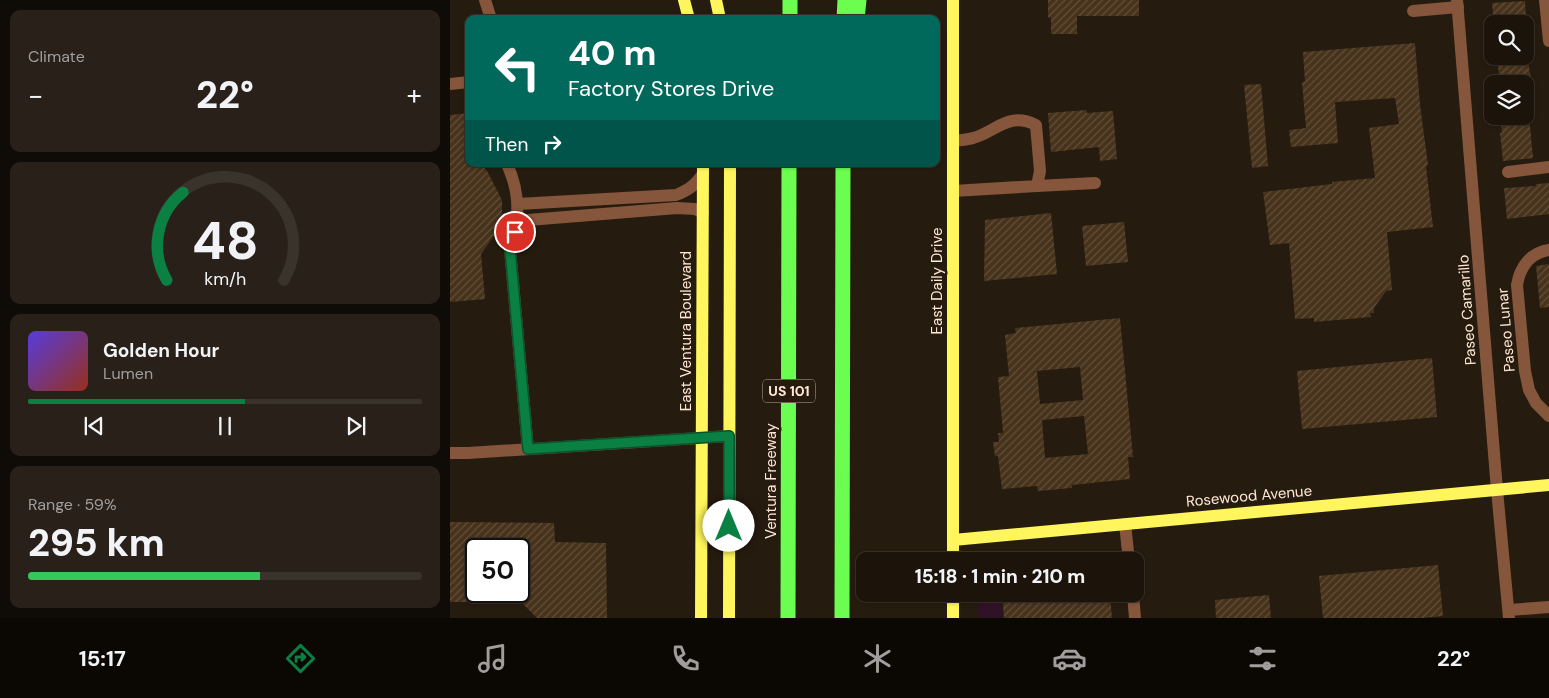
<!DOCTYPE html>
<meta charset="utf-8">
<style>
:root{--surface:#1c140b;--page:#292119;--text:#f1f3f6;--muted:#a09e9d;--line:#3a332c;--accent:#0b8043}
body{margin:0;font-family:"DM Sans",sans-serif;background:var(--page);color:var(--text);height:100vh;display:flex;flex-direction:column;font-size:19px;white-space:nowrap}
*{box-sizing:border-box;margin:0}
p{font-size:16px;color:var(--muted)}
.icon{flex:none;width:28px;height:28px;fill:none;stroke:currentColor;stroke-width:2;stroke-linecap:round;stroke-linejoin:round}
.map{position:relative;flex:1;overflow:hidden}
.side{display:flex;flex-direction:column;gap:10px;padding:10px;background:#0f0b06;width:450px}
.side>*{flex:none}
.hud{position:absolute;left:15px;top:15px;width:475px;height:152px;border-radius:10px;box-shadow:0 1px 4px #0004,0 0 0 1px var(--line);background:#00695c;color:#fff;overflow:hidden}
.tools{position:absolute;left:1034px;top:15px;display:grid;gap:10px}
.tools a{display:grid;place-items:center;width:50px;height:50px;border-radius:10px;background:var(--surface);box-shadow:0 1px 4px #0004,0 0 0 1px var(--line);font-size:25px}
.speed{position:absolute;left:15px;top:538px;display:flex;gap:10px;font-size:25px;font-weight:700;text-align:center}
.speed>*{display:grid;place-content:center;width:65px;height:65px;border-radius:50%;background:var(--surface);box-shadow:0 1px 4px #0004,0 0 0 1px var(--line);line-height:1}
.speed .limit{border:2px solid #111;border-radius:8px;background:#fff;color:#111}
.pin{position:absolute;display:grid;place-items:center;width:42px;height:42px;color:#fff;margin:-21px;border:2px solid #fff;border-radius:50%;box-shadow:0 1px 5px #0007}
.me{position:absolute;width:55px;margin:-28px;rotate:0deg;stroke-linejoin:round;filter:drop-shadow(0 0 4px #0008)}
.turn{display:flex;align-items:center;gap:18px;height:105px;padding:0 20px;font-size:22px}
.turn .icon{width:65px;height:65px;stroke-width:2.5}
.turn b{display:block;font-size:35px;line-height:42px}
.then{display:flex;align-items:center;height:48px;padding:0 20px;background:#0003;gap:10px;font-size:19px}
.big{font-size:38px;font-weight:800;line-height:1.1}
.side .tile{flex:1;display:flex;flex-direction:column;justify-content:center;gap:8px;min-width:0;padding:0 18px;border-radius:10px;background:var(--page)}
.side .dial{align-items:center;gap:0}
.dial svg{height:130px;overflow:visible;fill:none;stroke:var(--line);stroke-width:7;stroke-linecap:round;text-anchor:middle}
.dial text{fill:var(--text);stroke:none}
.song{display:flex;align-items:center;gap:15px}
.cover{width:60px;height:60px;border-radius:8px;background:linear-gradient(135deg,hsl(250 70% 55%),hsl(10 70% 35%))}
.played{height:5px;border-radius:2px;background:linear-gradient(90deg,var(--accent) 55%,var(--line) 55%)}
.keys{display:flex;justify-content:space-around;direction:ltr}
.heat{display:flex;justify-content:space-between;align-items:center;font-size:28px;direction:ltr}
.charge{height:8px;border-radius:4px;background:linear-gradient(90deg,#34c759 59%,var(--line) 0)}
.trip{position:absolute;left:406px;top:552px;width:288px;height:50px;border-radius:10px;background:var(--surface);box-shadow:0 1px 4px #0004,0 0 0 1px var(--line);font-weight:800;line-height:50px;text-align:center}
.dock{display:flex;height:80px;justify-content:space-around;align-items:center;background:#0b0804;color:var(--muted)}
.dock .icon{width:35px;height:35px}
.dock .current{color:var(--accent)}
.dock b{font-size:22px;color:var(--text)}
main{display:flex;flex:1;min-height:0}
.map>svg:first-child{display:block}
.green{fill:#301227}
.building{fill:url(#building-hatch);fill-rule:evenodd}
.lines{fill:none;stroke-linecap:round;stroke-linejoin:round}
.minor{stroke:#85563b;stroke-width:12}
.major{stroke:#fef65c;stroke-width:12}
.highway{stroke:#6bfe50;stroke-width:15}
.route-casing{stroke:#07532c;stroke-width:12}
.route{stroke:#0b8043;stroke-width:9}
.labels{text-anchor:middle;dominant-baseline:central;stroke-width:5;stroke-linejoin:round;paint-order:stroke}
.shield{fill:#261b0f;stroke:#beaa99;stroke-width:1}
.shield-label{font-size:14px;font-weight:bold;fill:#ffe7d4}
.street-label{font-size:15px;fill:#ffe7d4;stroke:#261b0f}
</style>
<main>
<section class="side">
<div class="tile"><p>Climate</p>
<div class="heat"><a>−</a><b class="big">22°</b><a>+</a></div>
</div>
<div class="tile dial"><svg viewBox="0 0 100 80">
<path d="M14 69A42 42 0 1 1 86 69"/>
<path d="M14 69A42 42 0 0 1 24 15" stroke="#0b8043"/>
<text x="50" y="56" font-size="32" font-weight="700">48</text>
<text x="50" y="72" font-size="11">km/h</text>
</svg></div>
<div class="tile">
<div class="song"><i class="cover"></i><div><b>Golden Hour</b><p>Lumen</p></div></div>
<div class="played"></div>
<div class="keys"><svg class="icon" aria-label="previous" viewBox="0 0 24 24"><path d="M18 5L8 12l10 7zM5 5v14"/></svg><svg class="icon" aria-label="pause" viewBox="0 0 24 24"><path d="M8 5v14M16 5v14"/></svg><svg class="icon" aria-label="next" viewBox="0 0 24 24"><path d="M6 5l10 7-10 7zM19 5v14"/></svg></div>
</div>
<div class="tile"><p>Range · 59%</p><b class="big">295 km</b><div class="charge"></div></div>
</section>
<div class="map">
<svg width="1099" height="618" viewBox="0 0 1099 618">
<defs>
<pattern id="building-hatch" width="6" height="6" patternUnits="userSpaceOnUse" patternTransform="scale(1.25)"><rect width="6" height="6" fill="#47321b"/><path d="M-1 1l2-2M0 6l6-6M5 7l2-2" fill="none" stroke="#63503b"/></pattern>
</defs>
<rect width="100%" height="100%" fill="#261b0f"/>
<!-- green -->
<g class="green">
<path d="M 600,556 L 600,561 L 555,561 L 566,558 Z"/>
<path d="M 528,594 L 551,594 L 553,618 L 527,618 Z"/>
</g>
<!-- building -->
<g class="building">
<path d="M 598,0 L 689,0 L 689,16 L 627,16 L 627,34 L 601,34 L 601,18 L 598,17 Z"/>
<path d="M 1075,1 L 1076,24 L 1044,24 L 1042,3 Z"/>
<path d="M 965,43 L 970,105 L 978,165 L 976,166 L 983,227 L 937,232 L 942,290 L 936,291 L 924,308 L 924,313 L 920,313 L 921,317 L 864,322 L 864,318 L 845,319 L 839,243 L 820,245 L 813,192 L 882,184 L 882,182 L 925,178 L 919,128 L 949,124 L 945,98 L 885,102 L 888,143 L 841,147 L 839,130 L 856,128 L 852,82 L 855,82 L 853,52 Z"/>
<path d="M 1047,56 L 1077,56 L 1082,84 L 1050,84 Z"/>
<path d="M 811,84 L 818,166 L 802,168 L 794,85 Z"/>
<path d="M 636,110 L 637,113 L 663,111 L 667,159 L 650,161 L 649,147 L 601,152 L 598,113 Z"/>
<path d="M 19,113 L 19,164 L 31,164 L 37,171 L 52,200 L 52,216 L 46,233 L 31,254 L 35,299 L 0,302 L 0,115 Z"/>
<path d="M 1050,116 L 1079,116 L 1083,158 L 1053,161 L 1050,133 L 1052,133 Z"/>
<path d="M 1099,183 L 1099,214 L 1057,219 L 1054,188 L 1086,186 L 1086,184 Z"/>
<path d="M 601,213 L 607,274 L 534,281 L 535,220 Z"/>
<path d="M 674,222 L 678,262 L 636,266 L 632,226 Z"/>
<path d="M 1099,264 L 1099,307 L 1090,308 L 1086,266 Z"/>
<path d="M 670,318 L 683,457 L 678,457 L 680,479 L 622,485 L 622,488 L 588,491 L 587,486 L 552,489 L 548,456 L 545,456 L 543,442 L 549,442 L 548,433 L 553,433 L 548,377 L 559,376 L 555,335 L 566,333 L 565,328 ZM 630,367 L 633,400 L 590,404 L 587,371 ZM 634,416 L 638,454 L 595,458 L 592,420 Z"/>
<path d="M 982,358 L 987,417 L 852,429 L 847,371 Z"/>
<path d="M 0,522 L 104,523 L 105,542 L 156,543 L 157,618 L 87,618 L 69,600 L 69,549 L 26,549 L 26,602 L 0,602 Z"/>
<path d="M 988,565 L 993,616 L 972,618 L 873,618 L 869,576 Z"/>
<path d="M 552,594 L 660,594 L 662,618 L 554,618 Z"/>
<path d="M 819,595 L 821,618 L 766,618 L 765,600 Z"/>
</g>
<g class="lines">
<!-- minor -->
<g class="minor">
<path d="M 35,0 L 41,19"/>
<path d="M 1007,0 L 1047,490 L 1059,618"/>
<path d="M 1095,0 L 1099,41"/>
<path d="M 963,11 L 1008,7"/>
<path d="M 0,84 L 19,82"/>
<path d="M 57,164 C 67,186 70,206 65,230 C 64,236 61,241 60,249 L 78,449"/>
<path d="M 1058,172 L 1099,167"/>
<path d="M 587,186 L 645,183"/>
<path d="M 503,191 L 587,186 L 590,171 L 586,125 C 558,111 546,132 523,138 C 517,140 509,140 503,141"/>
<path d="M 68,204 L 226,195 C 239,190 245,185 253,174"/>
<path d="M 66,221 L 227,208 L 245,209 L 253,213"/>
<path d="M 1099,250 C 1080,253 1070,267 1067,285 L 1075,371 L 1079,390 L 1086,403 L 1099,416"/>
<path d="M 0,453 L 18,453 L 279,436"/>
<path d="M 675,524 L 679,561"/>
<path d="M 683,594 L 685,618"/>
<path d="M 1059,610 L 1099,607"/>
</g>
<!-- major -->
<g class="major">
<path d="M 234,0 L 239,19"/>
<path d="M 266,0 L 270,19"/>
<path d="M 503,0 L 503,561"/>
<path d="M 503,540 L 1099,485"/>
<path d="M 503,594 L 503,618"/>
<path d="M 251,618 L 253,164"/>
<path d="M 279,618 L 280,164"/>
</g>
<!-- highway -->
<g class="highway">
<path d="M 340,19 L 340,0"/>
<path d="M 394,19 L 395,0"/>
<path d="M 407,19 L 409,0"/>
<path d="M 338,618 L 339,164"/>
<path d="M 392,618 L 393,164"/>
</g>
</g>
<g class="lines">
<!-- route casing -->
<g class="route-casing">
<path id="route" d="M 65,232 L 60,242 L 60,249 L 78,449 L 279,436 L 279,526"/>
</g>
<!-- route -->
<use href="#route" class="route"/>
</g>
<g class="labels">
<!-- shield labels -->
<rect class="shield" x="313" y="379.5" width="52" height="23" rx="4"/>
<g class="shield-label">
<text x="339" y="391">US 101</text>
</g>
<!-- street labels -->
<g class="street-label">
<text transform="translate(487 281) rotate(-90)">East Daily Drive</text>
<text transform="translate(1017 310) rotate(-94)">Paseo Camarillo</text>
<text transform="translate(1056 330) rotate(-95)">Paseo Lunar</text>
<text transform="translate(236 331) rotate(-90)">East Ventura Boulevard</text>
<text transform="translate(321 481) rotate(-90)">Ventura Freeway</text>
<text transform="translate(799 496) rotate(-5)">Rosewood Avenue</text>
</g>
</g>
</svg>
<div class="tools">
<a><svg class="icon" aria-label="search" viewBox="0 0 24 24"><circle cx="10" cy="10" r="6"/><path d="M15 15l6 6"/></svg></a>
<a><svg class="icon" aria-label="layers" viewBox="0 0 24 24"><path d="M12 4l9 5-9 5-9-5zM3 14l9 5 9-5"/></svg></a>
</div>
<div class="speed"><div class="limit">50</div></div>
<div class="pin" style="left:65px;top:232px;background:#d93025"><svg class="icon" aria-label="arrive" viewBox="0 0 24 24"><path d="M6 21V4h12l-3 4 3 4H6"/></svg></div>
<svg class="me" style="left:279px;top:526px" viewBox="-20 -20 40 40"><circle r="19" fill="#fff"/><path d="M0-13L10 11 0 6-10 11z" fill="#0b8043"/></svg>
<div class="trip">15:18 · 1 min · 210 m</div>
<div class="hud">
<div class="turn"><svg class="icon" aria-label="left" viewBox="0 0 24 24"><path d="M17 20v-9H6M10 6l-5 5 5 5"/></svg><div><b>40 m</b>Factory Stores Drive</div></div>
<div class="then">Then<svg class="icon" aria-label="right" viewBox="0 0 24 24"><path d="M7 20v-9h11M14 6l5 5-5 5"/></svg></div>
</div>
</div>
</main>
<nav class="dock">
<b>15:17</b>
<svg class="icon current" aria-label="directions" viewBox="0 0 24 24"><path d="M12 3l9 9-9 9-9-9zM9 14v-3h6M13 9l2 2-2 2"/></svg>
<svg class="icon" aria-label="music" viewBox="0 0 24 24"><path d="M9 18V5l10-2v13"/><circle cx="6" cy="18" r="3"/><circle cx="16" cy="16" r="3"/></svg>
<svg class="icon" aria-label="phone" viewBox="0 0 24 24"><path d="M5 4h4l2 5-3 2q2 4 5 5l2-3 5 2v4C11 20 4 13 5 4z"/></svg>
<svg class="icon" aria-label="climate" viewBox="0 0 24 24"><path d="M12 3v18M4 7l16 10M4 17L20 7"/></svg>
<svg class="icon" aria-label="car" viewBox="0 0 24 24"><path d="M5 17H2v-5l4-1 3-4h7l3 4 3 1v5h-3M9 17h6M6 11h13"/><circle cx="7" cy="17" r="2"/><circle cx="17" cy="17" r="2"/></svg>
<svg class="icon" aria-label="filters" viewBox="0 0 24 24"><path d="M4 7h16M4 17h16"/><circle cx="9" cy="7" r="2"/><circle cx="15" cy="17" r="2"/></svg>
<b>22°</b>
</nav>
